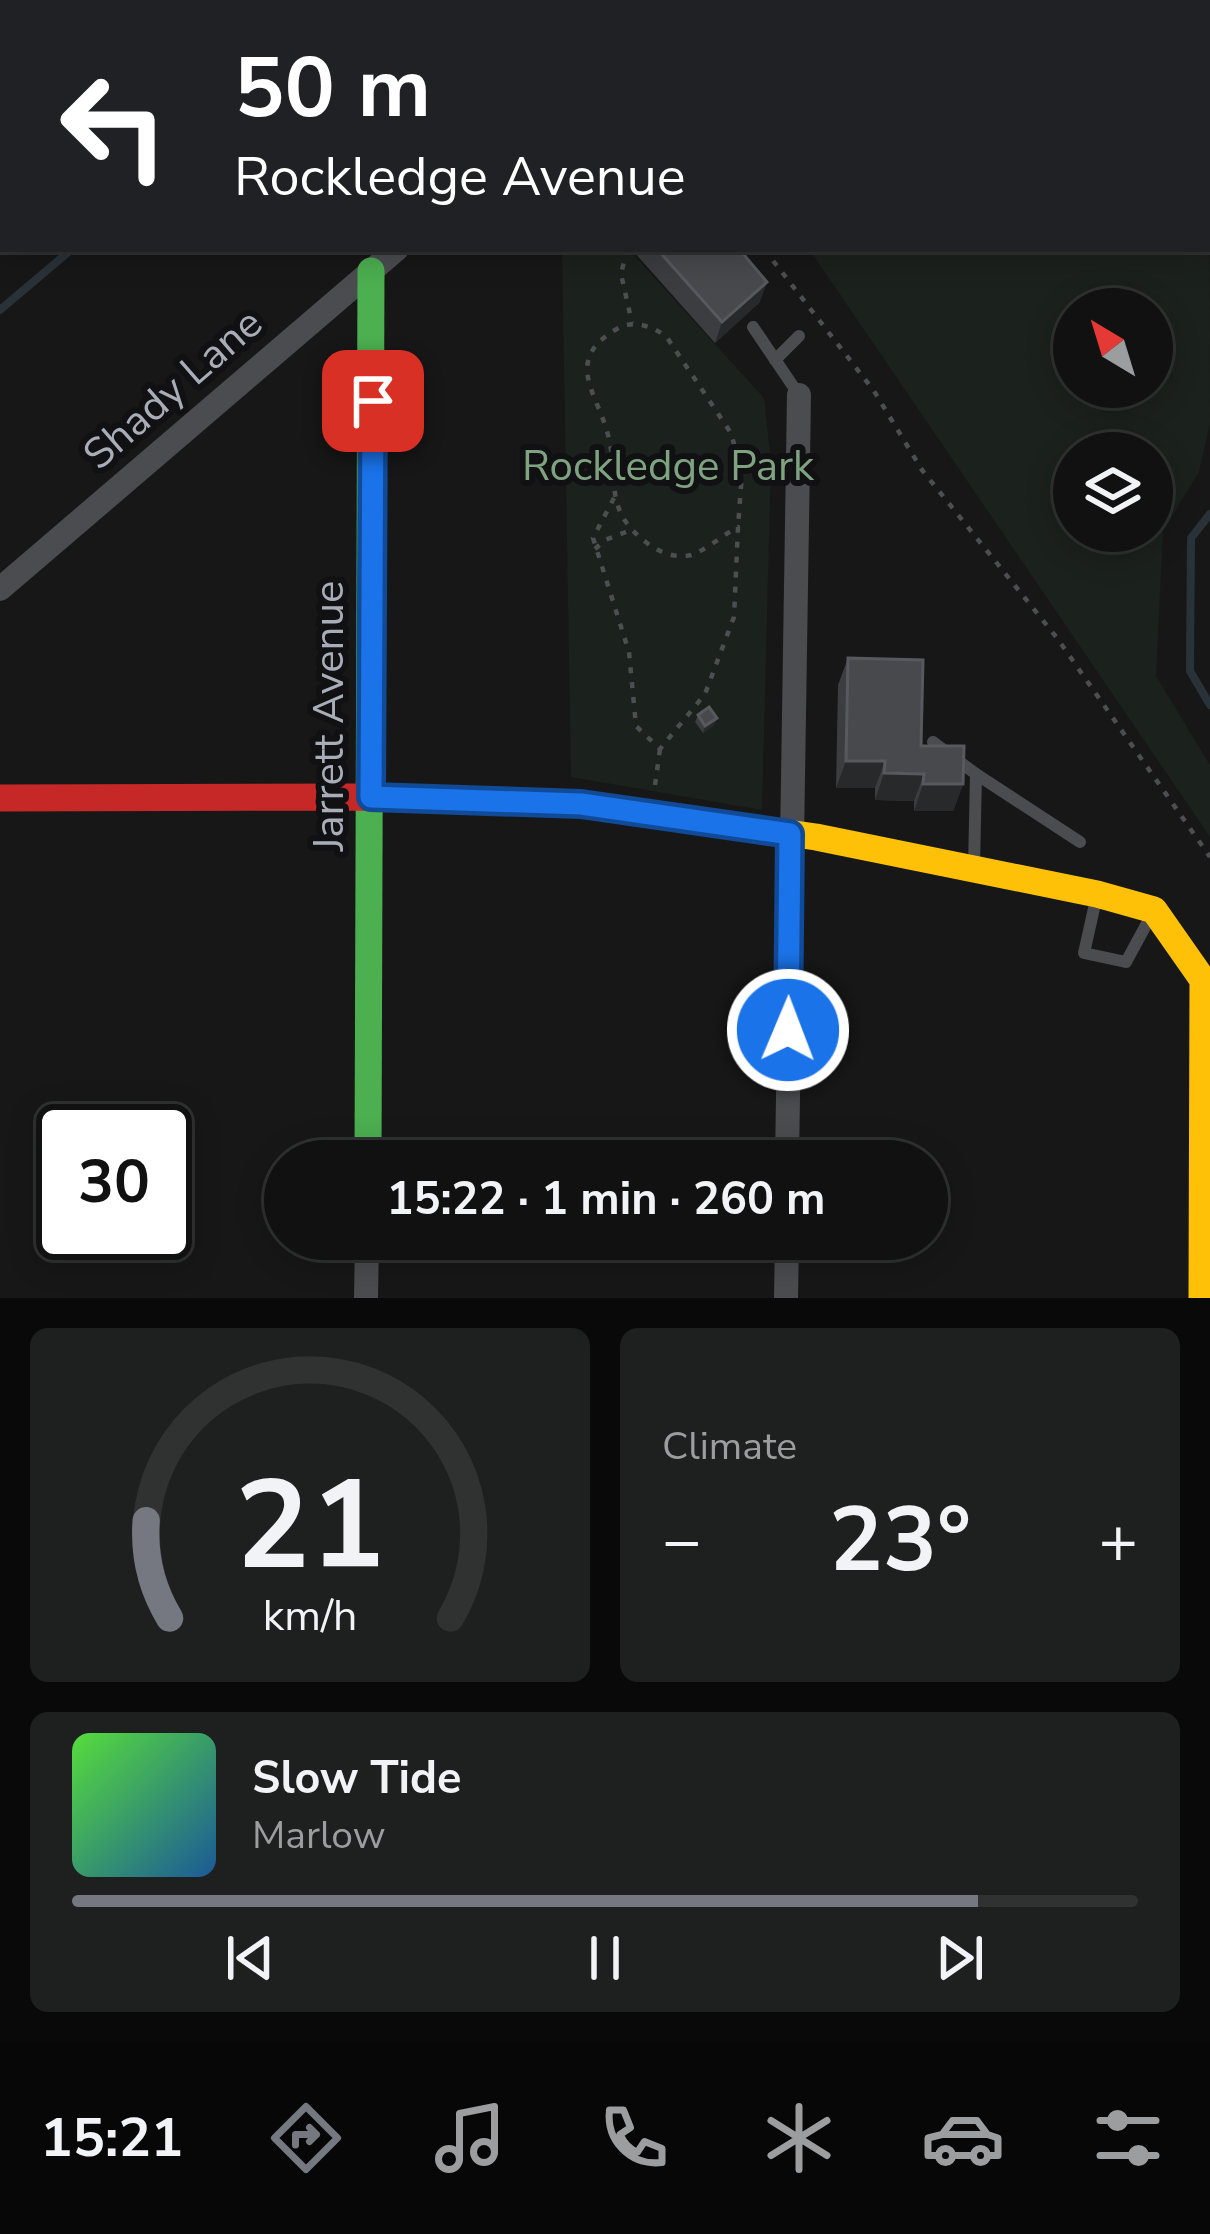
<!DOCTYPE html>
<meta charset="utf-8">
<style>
:root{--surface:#111;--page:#1e1f1f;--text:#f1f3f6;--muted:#9c9d9f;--line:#303131;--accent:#757880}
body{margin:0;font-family:"Nunito Sans",sans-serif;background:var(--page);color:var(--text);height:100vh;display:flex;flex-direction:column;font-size:45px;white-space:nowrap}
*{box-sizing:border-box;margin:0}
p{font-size:39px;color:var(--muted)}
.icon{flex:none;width:66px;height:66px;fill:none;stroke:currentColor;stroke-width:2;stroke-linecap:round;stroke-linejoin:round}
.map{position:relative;height:1298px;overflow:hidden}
.panel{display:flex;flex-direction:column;gap:30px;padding:30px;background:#090909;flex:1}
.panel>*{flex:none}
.guide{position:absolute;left:0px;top:0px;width:1212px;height:252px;box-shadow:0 6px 30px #0003,0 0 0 3px var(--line);background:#202124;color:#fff;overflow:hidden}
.needle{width:78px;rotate:322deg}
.fabs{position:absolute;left:1053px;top:288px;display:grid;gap:24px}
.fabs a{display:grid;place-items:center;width:120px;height:120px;border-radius:50%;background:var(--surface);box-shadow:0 6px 30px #0003,0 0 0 3px var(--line);font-size:60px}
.speed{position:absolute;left:36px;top:1104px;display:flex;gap:24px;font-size:60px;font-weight:700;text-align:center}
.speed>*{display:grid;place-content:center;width:156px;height:156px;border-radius:50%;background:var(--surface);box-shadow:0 6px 30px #0003,0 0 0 3px var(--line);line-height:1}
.speed .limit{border:6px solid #111;border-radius:18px;background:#fff;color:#111}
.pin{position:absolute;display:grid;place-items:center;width:102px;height:102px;color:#fff;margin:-51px;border-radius:24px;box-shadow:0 6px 18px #0006}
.me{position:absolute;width:132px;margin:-66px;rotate:1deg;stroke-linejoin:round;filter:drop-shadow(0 0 9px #0008)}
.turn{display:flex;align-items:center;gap:42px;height:252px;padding:0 36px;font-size:54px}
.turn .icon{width:156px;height:156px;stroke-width:2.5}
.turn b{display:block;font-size:84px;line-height:102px}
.big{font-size:90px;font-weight:700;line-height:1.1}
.panel .widget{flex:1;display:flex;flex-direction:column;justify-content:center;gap:18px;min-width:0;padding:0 42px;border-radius:18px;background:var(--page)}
.panel .dial{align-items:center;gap:0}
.dial svg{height:312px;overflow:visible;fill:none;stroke:var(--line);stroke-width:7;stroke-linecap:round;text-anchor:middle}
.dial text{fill:var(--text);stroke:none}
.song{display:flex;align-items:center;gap:36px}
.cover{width:144px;height:144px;border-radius:18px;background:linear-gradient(135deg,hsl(110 70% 55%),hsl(210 70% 35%))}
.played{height:12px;border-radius:6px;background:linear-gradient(90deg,var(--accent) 85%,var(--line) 85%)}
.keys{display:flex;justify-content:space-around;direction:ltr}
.heat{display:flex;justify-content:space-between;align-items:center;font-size:66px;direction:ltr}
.panel .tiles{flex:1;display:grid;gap:30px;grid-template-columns:1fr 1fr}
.widget:last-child{grid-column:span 2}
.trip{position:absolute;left:264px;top:1140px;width:684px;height:120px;border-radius:60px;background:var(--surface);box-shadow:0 6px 30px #0003,0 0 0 3px var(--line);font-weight:700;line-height:120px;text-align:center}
.menu{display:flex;height:192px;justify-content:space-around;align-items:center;background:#070707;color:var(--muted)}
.menu .icon{width:84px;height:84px}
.menu .active{color:var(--accent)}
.menu b{font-size:54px;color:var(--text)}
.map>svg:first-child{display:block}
.green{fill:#1b211c;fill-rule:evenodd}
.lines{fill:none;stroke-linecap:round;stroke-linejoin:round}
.stream{stroke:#2a3239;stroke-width:8}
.path{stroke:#4d4e52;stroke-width:4.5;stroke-dasharray:6 9;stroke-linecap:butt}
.lane{stroke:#4b4c50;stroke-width:12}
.street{stroke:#4b4c50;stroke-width:24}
.fast{stroke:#4caf50;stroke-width:27}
.slow{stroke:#ffc107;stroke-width:27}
.jam{stroke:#c62828;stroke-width:27}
.wall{fill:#3c3d40}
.shaded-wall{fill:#28292a}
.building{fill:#48494d;stroke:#57595e;stroke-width:3}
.route-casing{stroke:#114b97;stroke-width:30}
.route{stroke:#1a73e8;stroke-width:21}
.labels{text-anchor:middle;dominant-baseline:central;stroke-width:12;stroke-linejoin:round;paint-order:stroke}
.street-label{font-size:42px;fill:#a8adb8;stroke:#111113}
.park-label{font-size:42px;fill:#7fa381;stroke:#111113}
</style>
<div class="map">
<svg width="1210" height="1298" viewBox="0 0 1210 1298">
<rect width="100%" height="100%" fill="#171717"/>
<!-- green -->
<g class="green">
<path d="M 667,0 L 1188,0 L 1189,3 L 665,3 Z"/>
<path d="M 1209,82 L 1210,423 L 1199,472 L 1163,531 L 1156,676 L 1210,765 L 1210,837 L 809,249 L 1209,249 ZM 1152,309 L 1152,387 L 1074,387 L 1074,309 ZM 1074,453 L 1152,453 L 1152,531 L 1074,531 Z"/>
<path d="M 562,249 L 636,249 L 632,253 L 764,398 L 771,462 L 762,810 L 571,777 Z"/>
</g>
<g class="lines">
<!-- stream -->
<g class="stream">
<path d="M 368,3 L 374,0"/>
<path d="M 0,310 L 72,249"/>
<path d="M 1210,514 L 1191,538 L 1190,671 L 1210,705"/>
</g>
<!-- path -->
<g class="path">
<path d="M 574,0 L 576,3"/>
<path d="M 627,249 L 621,274 L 632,323"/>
<path d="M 764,249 L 874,391 L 922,470 L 1057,638 L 1210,857"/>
<path d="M 614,498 L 593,538 L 629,652 L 636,726 L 660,749 L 705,694 L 734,617 L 738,527 C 724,534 705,551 691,555 C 675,559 659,552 647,543 C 602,509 620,482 608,435 C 598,394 563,361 615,330 C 633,319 649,325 666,336 L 731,433 L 742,473 L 738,527"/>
<path d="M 595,549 L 605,540 L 631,530"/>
<path d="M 655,785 L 660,749"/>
</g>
<!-- lane -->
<g class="lane">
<path d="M 753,327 L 799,395"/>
<path d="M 775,360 L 799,336"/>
<path d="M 933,742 L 976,774 L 974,867"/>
<path d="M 976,774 L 1080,842"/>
<path d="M 1097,895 L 1084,953 L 1126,962 L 1151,916"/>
</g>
<!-- street -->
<g class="street">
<path d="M 635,3 L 638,0"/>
<path d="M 0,589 L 397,249"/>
<path d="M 787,1161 L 799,395"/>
<path d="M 366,1298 L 367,1239"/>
<path d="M 786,1298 L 787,1239"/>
</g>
<!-- fast -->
<path class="fast" d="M 368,1161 L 371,271"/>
<!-- slow -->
<path class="slow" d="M 492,801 L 581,804 L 816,837 L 1097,894 L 1154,910 L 1203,980 L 1202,1298"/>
<!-- jam -->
<path class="jam" d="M 0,798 L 371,797 L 492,801"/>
</g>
<!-- wall -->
<g class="wall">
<path d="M 635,249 L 739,249 L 760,302 L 715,343 L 634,252 Z"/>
<path d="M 848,658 L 921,746 L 963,784 L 953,811 L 914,811 L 914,801 L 875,800 L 875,788 L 836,788 L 838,685 Z"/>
<path d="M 698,715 L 717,718 L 714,725 L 703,733 L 695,722 Z"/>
</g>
<!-- shaded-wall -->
<g class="shaded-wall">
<path d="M 767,282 L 760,302 L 715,343 L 722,322 Z"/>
<path d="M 717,718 L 714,725 L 703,733 L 705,726 Z"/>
<path d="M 846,761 L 885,761 L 875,788 L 836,788 Z"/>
<path d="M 884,773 L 924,774 L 914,801 L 875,800 Z"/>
<path d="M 923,784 L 963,784 L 953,811 L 914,811 Z"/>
</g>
<!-- building -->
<g class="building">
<path d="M 657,249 L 739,249 L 767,282 L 722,322 Z"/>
<path d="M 848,658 L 923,660 L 921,746 L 964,746 L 963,784 L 923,784 L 924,774 L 884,773 L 885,761 L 846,761 Z"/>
<path d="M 709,707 L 717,718 L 705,726 L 698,715 Z"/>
</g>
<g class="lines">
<!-- route casing -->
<g class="route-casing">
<path id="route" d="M 373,401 L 371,797 L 581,804 L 790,834 L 788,1030"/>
</g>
<!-- route -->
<use href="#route" class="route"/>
</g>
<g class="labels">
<!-- street labels -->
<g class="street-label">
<text transform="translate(173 389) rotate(-41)">Shady Lane</text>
<text transform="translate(329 716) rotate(-90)">Jarrett Avenue</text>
</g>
<!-- park labels -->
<g class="park-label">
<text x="668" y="466">Rockledge Park</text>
</g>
</g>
</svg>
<div class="fabs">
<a><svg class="needle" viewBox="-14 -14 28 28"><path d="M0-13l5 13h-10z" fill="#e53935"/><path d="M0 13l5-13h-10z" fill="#9c9d9f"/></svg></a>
<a><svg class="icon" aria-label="layers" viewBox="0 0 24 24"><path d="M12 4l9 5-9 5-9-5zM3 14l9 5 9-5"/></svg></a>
</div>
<div class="speed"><div class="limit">30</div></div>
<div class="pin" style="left:373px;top:401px;background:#d93025"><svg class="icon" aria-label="arrive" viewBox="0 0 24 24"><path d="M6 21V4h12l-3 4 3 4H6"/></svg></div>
<svg class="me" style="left:788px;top:1030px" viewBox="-20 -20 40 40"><circle r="17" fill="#1a73e8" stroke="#fff" stroke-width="3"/><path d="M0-11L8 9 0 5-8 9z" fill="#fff"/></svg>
<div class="trip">15:22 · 1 min · 260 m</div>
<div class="guide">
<div class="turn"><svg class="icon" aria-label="left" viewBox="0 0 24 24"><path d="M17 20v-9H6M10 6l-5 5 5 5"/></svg><div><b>50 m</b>Rockledge Avenue</div></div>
</div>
</div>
<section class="panel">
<div class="tiles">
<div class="widget dial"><svg viewBox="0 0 100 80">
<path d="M14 69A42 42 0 1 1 86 69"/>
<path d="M14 69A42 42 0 0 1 8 44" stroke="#757880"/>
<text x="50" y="56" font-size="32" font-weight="700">21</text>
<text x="50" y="72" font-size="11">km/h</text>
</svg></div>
<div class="widget"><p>Climate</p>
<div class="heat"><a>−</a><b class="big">23°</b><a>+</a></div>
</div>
<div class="widget">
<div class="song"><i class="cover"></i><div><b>Slow Tide</b><p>Marlow</p></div></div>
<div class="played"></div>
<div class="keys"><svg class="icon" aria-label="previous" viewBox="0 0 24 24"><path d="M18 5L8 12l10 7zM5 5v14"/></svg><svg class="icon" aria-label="pause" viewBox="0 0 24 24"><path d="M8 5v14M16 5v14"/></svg><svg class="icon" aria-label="next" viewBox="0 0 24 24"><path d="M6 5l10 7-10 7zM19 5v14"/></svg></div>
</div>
</div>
</section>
<nav class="menu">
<b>15:21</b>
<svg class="icon active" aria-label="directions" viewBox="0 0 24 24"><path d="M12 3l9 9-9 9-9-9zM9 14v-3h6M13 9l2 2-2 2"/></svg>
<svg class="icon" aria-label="music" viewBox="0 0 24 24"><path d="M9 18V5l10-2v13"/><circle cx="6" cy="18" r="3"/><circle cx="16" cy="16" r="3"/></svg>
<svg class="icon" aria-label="phone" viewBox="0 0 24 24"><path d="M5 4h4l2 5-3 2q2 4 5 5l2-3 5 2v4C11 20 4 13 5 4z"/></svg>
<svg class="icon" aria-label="climate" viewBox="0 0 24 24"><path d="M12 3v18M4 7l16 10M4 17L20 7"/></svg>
<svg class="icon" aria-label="car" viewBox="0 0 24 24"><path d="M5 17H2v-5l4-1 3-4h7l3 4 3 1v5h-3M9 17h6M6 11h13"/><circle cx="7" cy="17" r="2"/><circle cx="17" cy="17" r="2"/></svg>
<svg class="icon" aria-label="filters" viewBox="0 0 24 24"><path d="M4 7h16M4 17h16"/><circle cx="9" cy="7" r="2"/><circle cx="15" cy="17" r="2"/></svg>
</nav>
